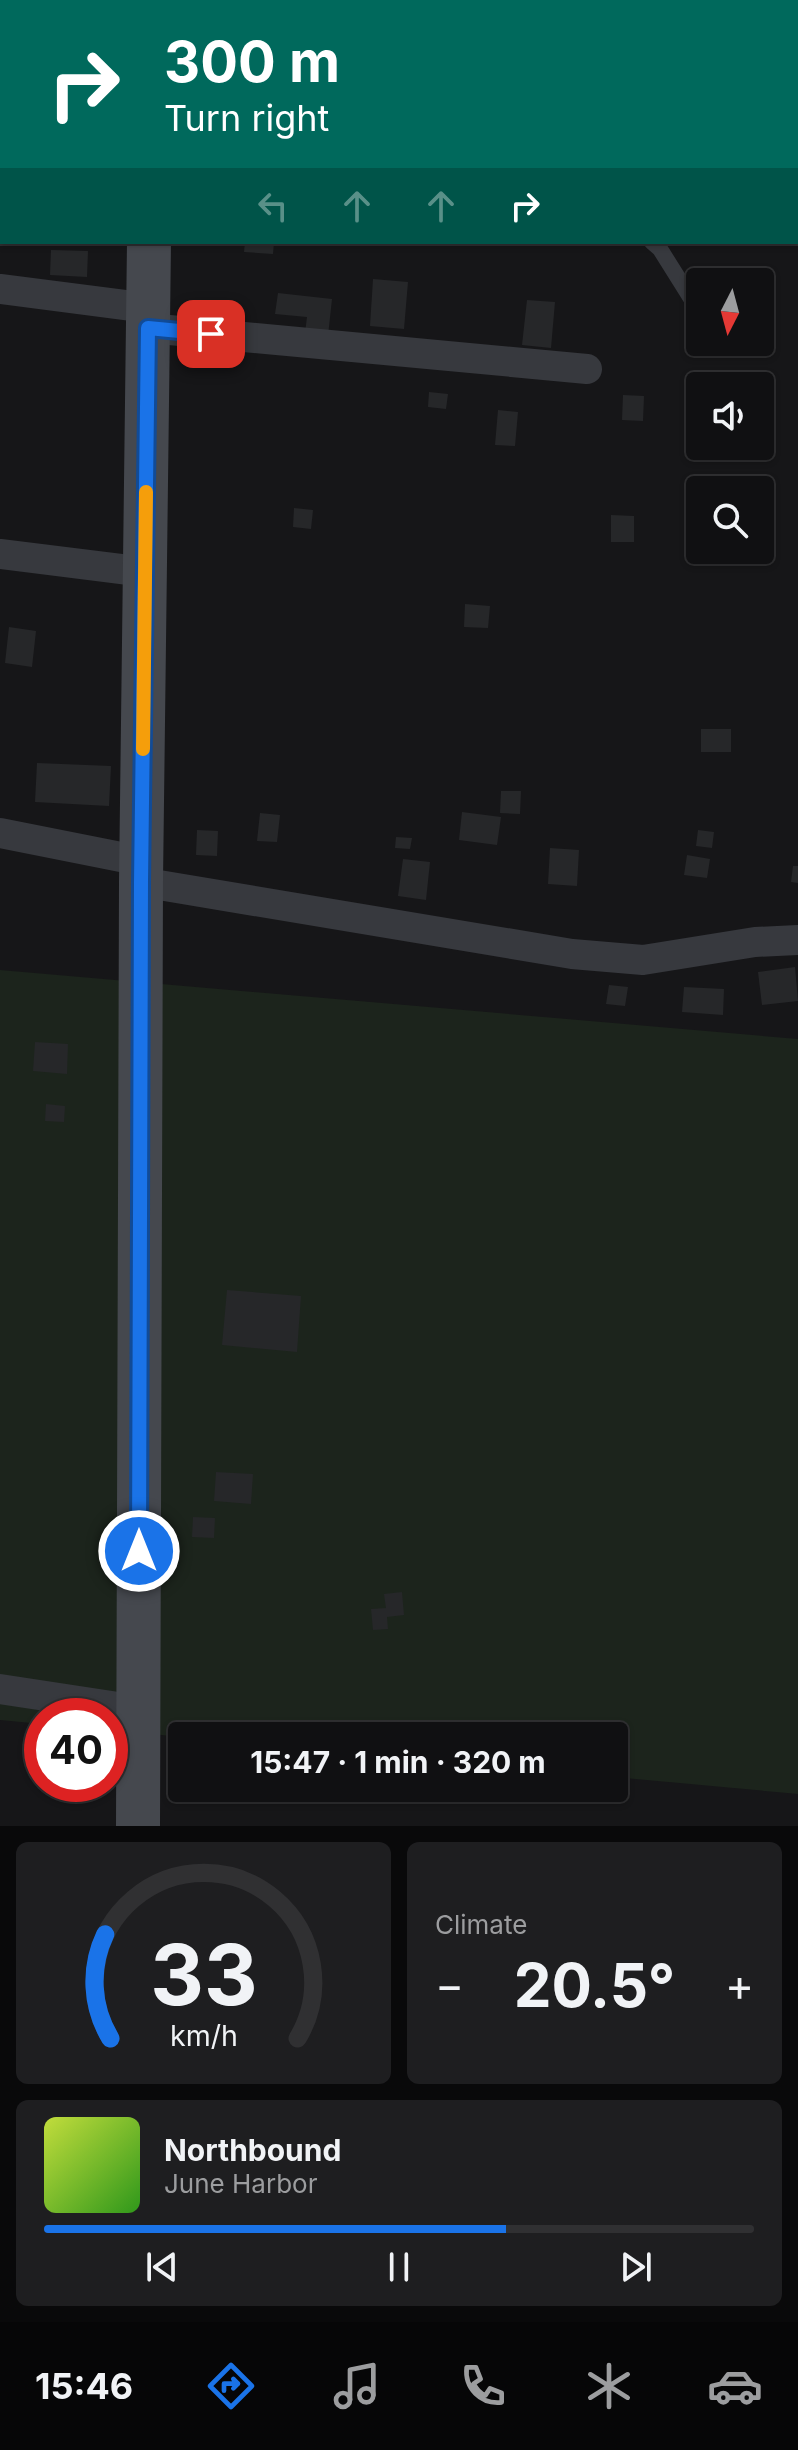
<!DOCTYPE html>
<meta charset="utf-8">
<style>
:root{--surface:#101012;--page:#1e1e20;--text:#f1f3f6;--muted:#9c9d9f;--line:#303032;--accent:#1a73e8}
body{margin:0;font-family:Inter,sans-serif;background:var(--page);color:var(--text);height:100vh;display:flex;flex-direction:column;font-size:30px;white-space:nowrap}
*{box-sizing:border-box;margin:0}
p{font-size:26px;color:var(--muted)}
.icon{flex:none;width:44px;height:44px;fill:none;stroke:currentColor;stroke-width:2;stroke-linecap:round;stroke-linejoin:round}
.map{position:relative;height:1826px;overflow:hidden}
.side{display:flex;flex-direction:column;gap:16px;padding:16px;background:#09090a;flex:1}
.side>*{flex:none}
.banner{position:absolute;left:0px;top:0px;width:798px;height:244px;box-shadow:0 2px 6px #0004,0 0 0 2px var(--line);background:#00695c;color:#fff;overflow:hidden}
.needle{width:52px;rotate:186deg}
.tools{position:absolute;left:686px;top:268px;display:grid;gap:16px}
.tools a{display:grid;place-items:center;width:88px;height:88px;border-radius:8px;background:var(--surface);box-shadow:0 2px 6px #0004,0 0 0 2px var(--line);font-size:40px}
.speed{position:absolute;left:24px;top:1698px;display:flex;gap:16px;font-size:40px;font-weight:700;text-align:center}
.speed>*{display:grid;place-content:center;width:104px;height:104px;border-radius:50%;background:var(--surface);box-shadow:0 2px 6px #0004,0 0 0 2px var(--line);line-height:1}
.speed .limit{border:12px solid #d22;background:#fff;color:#111}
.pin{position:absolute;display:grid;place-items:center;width:68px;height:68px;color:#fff;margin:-34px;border-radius:16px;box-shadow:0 4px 12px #0006}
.me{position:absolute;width:88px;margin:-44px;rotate:0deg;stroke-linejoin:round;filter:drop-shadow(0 0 6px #0008)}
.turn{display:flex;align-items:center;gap:28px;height:168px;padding:0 32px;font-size:36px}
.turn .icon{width:104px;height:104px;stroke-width:2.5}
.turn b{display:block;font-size:56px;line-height:68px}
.lanes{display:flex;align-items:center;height:76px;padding:0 32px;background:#0003;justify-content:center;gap:40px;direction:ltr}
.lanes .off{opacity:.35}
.big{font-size:60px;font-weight:700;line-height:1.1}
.side .tile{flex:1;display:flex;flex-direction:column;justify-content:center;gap:12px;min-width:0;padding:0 28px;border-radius:12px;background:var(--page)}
.side .dial{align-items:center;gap:0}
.dial svg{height:208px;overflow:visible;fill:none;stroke:var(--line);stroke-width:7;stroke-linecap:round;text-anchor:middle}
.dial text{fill:var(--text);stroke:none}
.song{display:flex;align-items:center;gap:24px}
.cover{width:96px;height:96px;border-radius:12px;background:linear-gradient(135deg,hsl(70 70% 55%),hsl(110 70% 35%))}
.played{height:8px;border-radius:4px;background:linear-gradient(90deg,var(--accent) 65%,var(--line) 65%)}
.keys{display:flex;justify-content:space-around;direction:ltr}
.heat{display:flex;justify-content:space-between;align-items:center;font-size:44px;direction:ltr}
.side .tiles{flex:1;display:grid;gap:16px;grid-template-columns:1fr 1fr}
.tile:last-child{grid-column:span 2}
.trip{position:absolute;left:168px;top:1722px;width:460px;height:80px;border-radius:8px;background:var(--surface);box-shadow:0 2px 6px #0004,0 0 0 2px var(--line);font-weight:700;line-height:80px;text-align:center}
.dock{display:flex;height:128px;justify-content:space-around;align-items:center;background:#060607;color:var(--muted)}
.dock .icon{width:56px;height:56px}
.dock .current{color:var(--accent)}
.dock b{font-size:36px;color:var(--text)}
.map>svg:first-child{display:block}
.green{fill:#1c241c}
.building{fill:#262729}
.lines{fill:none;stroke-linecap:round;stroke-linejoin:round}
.lane{stroke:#37393e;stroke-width:16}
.street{stroke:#37393e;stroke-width:30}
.secondary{stroke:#45484e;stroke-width:44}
.route-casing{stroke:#114b97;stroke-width:20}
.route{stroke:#1a73e8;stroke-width:14}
.slow{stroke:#f59e0b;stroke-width:14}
</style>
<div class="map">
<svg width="798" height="1826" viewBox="0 0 798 1826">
<rect width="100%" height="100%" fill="#161618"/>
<!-- green -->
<path class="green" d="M 0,970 L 798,1039 L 798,1794 L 614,1777 L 614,1736 L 182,1737 L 110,1730 L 110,1716 L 42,1716 L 42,1724 L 0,1720 Z"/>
<!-- building -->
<g class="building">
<path d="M 245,242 L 274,242 L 273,254 L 244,252 Z"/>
<path d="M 51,250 L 88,251 L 87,277 L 50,275 Z"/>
<path d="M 373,279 L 408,282 L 404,329 L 370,326 Z"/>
<path d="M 278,293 L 332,299 L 328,336 L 305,333 L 307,317 L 275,314 Z"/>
<path d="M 527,300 L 555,302 L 551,348 L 522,345 Z"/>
<path d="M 429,392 L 448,394 L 446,409 L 428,407 Z"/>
<path d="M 623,395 L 644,396 L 643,421 L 622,420 Z"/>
<path d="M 498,410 L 518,412 L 515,446 L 495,445 Z"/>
<path d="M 294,508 L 313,510 L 311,529 L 293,527 Z"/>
<path d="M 611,515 L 634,516 L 634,542 L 611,542 Z"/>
<path d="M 465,604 L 490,606 L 488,628 L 464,627 Z"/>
<path d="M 9,627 L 36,631 L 32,667 L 5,663 Z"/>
<rect x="701" y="729" width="30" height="23"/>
<path d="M 37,763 L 111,766 L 109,806 L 35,802 Z"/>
<path d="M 501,791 L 521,791 L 520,814 L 500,813 Z"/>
<path d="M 462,812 L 501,817 L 497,845 L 459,840 Z"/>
<path d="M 260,813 L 280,815 L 277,842 L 257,841 Z"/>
<path d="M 197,830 L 218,831 L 217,856 L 196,855 Z"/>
<path d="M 698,830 L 714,832 L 712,848 L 696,846 Z"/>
<path d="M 396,837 L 412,838 L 410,849 L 395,848 Z"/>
<path d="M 550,848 L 579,850 L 577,886 L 548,884 Z"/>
<path d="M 687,855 L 710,859 L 707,878 L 684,875 Z"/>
<path d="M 403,859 L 430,862 L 426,900 L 398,896 Z"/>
<path d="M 793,866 L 798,866 L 798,883 L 791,882 Z"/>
<path d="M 795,967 L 798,1001 L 762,1005 L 758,972 Z"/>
<path d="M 609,985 L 628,987 L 625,1006 L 606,1004 Z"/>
<path d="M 684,987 L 724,989 L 723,1015 L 682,1012 Z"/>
<path d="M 35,1042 L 68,1044 L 67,1074 L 33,1071 Z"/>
<path d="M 46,1104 L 65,1106 L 64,1122 L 45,1121 Z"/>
<path d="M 227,1290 L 301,1296 L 297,1352 L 222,1345 Z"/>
<path d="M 216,1472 L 253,1474 L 251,1504 L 214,1501 Z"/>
<path d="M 193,1517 L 215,1518 L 214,1538 L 192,1537 Z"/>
<path d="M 402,1592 L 404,1615 L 387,1617 L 388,1629 L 373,1630 L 371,1609 L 386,1608 L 384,1594 Z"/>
</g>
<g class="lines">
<!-- lane -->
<path class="lane" d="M 652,242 L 660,249 L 697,308"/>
<!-- street -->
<g class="street">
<path d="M 461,0 L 469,2"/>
<path d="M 0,289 L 148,308"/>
<path d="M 148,328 L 587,369"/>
<path d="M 0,554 L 145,572"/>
<path d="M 0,833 L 141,861"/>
<path d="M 141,882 L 572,954 L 643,960 L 755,942 L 798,940"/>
<path d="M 0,1689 L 138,1710"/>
</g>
<!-- secondary -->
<g class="secondary">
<path d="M 152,2 L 152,0"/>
<path d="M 138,1826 L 141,882 L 149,242"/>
</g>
</g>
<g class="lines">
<!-- route casing -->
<g class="route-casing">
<path id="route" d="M 139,1551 L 141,882 L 148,328 L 211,334"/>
</g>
<!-- route -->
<use href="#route" class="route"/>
<!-- slow -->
<path class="slow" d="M 143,749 L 146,492"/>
</g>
</svg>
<div class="tools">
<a><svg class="needle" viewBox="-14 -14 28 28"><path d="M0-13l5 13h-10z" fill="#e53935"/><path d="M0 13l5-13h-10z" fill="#9c9d9f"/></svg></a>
<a><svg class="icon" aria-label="sound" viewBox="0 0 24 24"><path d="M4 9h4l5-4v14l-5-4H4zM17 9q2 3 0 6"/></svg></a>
<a><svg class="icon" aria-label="search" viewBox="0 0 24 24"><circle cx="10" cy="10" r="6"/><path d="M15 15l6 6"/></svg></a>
</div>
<div class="speed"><div class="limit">40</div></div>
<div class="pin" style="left:211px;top:334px;background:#d93025"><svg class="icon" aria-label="arrive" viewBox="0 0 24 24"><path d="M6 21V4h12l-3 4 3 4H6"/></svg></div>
<svg class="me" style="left:139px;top:1551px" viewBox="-20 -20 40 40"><circle r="17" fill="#1a73e8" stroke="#fff" stroke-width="3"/><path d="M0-11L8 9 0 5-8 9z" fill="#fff"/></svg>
<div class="trip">15:47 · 1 min · 320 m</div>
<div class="banner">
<div class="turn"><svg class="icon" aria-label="right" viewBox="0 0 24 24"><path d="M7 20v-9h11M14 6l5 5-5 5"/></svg><div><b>300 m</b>Turn right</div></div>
<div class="lanes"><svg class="icon off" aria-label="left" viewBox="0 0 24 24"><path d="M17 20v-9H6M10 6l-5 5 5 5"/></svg><svg class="icon off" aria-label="ahead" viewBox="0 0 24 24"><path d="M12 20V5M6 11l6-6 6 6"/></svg><svg class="icon off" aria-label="ahead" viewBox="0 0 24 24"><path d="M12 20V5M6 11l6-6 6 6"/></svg><svg class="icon" aria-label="right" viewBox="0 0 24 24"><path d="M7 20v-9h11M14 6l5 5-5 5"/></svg></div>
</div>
</div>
<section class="side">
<div class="tiles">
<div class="tile dial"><svg viewBox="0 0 100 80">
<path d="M14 69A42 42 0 1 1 86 69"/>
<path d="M14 69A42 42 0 0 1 12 29" stroke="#1a73e8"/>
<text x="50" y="56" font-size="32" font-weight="700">33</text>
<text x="50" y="72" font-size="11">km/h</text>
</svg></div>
<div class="tile"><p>Climate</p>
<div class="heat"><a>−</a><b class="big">20.5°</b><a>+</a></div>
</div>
<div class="tile">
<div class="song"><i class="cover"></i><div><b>Northbound</b><p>June Harbor</p></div></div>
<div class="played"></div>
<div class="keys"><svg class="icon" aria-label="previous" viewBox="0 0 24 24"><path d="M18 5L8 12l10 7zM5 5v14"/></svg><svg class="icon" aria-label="pause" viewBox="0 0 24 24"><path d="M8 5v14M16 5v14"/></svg><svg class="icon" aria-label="next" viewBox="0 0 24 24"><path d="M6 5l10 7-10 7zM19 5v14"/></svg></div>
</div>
</div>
</section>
<nav class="dock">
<b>15:46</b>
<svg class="icon current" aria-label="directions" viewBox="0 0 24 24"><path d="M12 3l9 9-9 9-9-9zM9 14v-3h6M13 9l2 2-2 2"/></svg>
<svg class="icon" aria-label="music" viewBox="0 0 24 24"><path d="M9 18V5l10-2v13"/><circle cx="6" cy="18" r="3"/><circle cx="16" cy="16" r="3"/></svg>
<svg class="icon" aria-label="phone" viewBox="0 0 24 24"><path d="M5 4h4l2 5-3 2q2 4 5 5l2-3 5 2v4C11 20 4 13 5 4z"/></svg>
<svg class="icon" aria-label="climate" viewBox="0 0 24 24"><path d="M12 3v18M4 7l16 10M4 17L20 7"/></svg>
<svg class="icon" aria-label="car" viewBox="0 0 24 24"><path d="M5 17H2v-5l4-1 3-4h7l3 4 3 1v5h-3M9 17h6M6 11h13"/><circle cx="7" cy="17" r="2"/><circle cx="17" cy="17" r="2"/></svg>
</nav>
